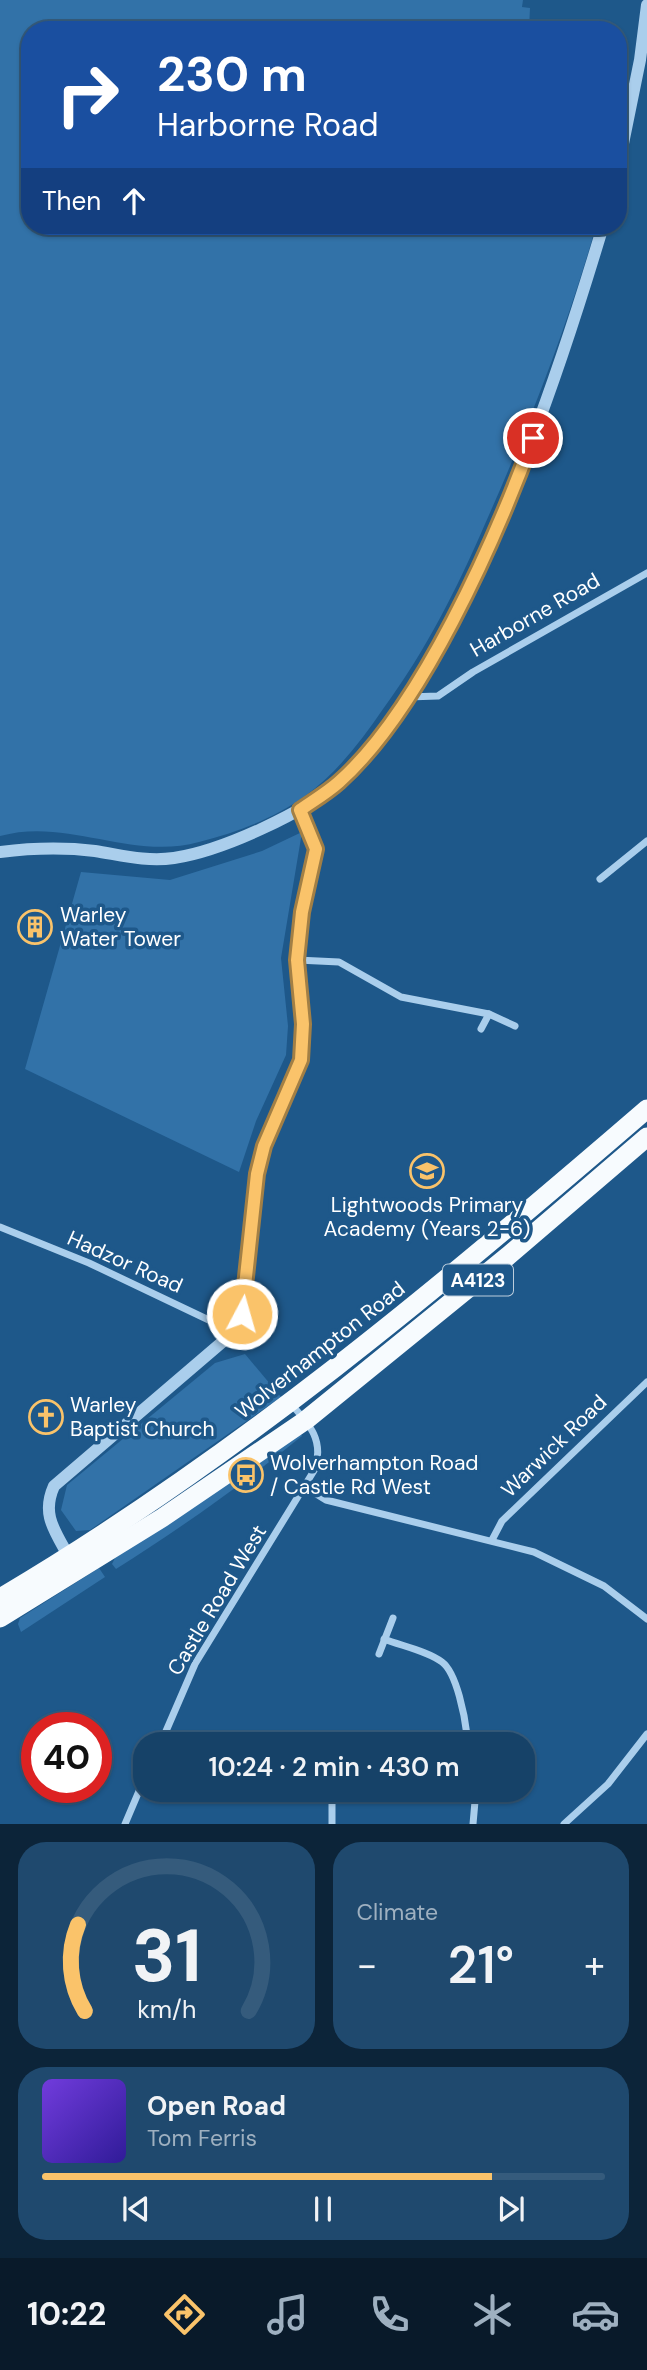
<!DOCTYPE html>
<meta charset="utf-8">
<style>
:root{--surface:#164268;--page:#1f496e;--text:#f1f3f6;--muted:#9eb0c0;--line:#355b7c;--accent:#fac36a}
body{margin:0;font-family:"DM Sans",sans-serif;background:var(--page);color:var(--text);height:100vh;display:flex;flex-direction:column;font-size:26px;white-space:nowrap}
*{box-sizing:border-box;margin:0}
p{font-size:23px;color:var(--muted)}
.icon{flex:none;width:38px;height:38px;fill:none;stroke:currentColor;stroke-width:2;stroke-linecap:round;stroke-linejoin:round}
.map{position:relative;height:1824px;overflow:hidden}
.details{display:flex;flex-direction:column;gap:18px;padding:18px;background:#0c2439;flex:1}
.details>*{flex:none}
.banner{position:absolute;left:21px;top:21px;width:606px;height:214px;border-radius:28px;box-shadow:0 2px 5px #0004,0 0 0 2px var(--line);background:#1a4fa0;color:#fff;overflow:hidden}
.speed{position:absolute;left:21px;top:1712px;display:flex;gap:14px;font-size:35px;font-weight:700;text-align:center}
.speed>*{display:grid;place-content:center;width:91px;height:91px;border-radius:50%;background:var(--surface);box-shadow:0 2px 5px #0004,0 0 0 2px var(--line);line-height:1}
.speed .limit{border:10px solid #d22;background:#fff;color:#111}
.pin{position:absolute;display:grid;place-items:center;width:60px;height:60px;color:#fff;margin:-30px;border:4px solid #fff;border-radius:50%;box-shadow:0 2px 7px #0007}
.me{position:absolute;width:77px;margin:-38px;rotate:6deg;stroke-linejoin:round;filter:drop-shadow(0 0 5px #0008)}
.turn{display:flex;align-items:center;gap:24px;height:147px;padding:0 21px;font-size:32px}
.turn .icon{width:91px;height:91px;stroke-width:2.5}
.turn b{display:block;font-size:49px;line-height:60px}
.then{display:flex;align-items:center;height:66px;padding:0 21px;background:#0003;gap:14px;font-size:26px}
.big{font-size:52px;font-weight:600;line-height:1.1}
.details .card{flex:1;display:flex;flex-direction:column;justify-content:center;gap:10px;min-width:0;padding:0 24px;border-radius:28px;background:var(--page)}
.details .dial{align-items:center;gap:0}
.dial svg{height:182px;overflow:visible;fill:none;stroke:var(--line);stroke-width:7;stroke-linecap:round;text-anchor:middle}
.dial text{fill:var(--text);stroke:none}
.song{display:flex;align-items:center;gap:21px}
.cover{width:84px;height:84px;border-radius:10px;background:linear-gradient(135deg,hsl(260 70% 55%),hsl(250 70% 35%))}
.played{height:7px;border-radius:4px;background:linear-gradient(90deg,var(--accent) 80%,var(--line) 80%)}
.keys{display:flex;justify-content:space-around;direction:ltr}
.heat{display:flex;justify-content:space-between;align-items:center;font-size:38px;direction:ltr}
.details .tiles{flex:1;display:grid;gap:18px;grid-template-columns:1fr 1fr}
.card:last-child{grid-column:span 2}
.trip{position:absolute;left:133px;top:1732px;width:402px;height:70px;border-radius:28px;background:var(--surface);box-shadow:0 2px 5px #0004,0 0 0 2px var(--line);font-weight:600;line-height:70px;text-align:center}
.menu{display:flex;height:112px;justify-content:space-around;align-items:center;background:#091a2a;color:var(--muted)}
.menu .icon{width:49px;height:49px}
.menu .active{color:var(--accent)}
.menu b{font-size:32px;color:var(--text)}
.map>svg:first-child{display:block}
.green{fill:#3272a8}
.lines{fill:none;stroke-linecap:round;stroke-linejoin:round}
.minor{stroke:#aaceec;stroke-width:7}
.tertiary{stroke:#aaceec;stroke-width:12}
.trunk{stroke:#f7fbfe;stroke-width:19}
.route-casing{stroke:#a27f45;stroke-width:18}
.route{stroke:#fac36a;stroke-width:12}
.labels{text-anchor:middle;dominant-baseline:central;stroke-width:7;stroke-linejoin:round;paint-order:stroke}
.shield{fill:#1e588a;stroke:#bccddc;stroke-width:2}
.shield-label{font-size:19px;font-weight:bold;fill:#fff}
.street-label{font-size:21px;fill:#fff;stroke:#1e588a}
.poi-label{font-size:21px;fill:#fff;stroke:#1e588a;text-anchor:start}
</style>
<div class="map">
<svg width="647" height="1824" viewBox="0 0 647 1824">
<rect width="100%" height="100%" fill="#1e588a"/>
<!-- green -->
<g class="green">
<path d="M 0,0 L 523,0 L 522,7 L 530,8 L 529,29 L 539,30 L 30,30 L 30,226 L 596,226 C 567,328 528,427 485,524 C 457,589 425,652 383,709 C 361,741 337,773 305,796 C 273,819 237,832 199,842 C 132,861 67,817 0,836 Z"/>
<path d="M 302,832 L 281,958 L 288,1026 L 286,1055 L 256,1121 L 239,1172 L 25,1069 L 81,872 L 170,880 L 262,851 Z"/>
<path d="M 245,1354 L 281,1397 L 90,1530 L 76,1531 L 61,1510 L 67,1485 L 215,1363 Z"/>
<path d="M 300,1433 L 302,1436 C 243,1484 181,1528 116,1569 L 112,1564 L 115,1558 Z"/>
<path d="M 99,1568 L 105,1577 L 21,1632 L 18,1624 L 20,1618 Z"/>
</g>
<g class="lines">
<!-- minor -->
<g class="minor">
<path d="M 408,697 L 438,696 L 473,672 L 647,573"/>
<path d="M 600,879 L 647,841"/>
<path d="M 297,960 L 339,962 L 401,997 L 489,1014 L 515,1026"/>
<path d="M 481,1029 L 489,1014"/>
<path d="M 0,1227 L 89,1263 L 234,1332"/>
<path d="M 305,1487 L 326,1500 L 534,1552 L 604,1586 L 647,1619"/>
<path d="M 492,1540 L 502,1521 L 647,1382"/>
<path d="M 384,1639 C 402,1646 427,1651 442,1662 C 457,1673 465,1718 467,1735"/>
<path d="M 379,1654 L 393,1618"/>
<path d="M 160,1745 L 195,1664 L 315,1469 C 324,1440 310,1425 291,1404"/>
<path d="M 355,1745 L 453,1734 L 467,1735 L 477,1745"/>
<path d="M 125,1824 L 145,1777"/>
<path d="M 332,1824 L 332,1790"/>
<path d="M 473,1824 L 476,1790"/>
<path d="M 564,1824 L 608,1784 L 647,1734"/>
</g>
<!-- tertiary -->
<g class="tertiary">
<path d="M 618,168 L 640,60 L 647,5"/>
<path d="M 0,852 C 32,848 62,847 95,851 C 121,855 146,862 174,858 C 221,851 305,813 340,781 C 379,745 407,698 433,653 C 509,519 559,373 603,226"/>
<path d="M 69,1557 C 55,1531 41,1515 54,1486 L 234,1332 L 242,1314 L 257,1174 L 264,1146 L 301,1061 L 302,1024 L 297,960 L 302,912 L 316,849 L 300,810"/>
</g>
<!-- trunk -->
<g class="trunk">
<path d="M 0,1598 C 234,1460 442,1286 647,1109"/>
<path d="M 0,1618 L 162,1518 L 306,1420 L 508,1256 L 647,1137"/>
</g>
</g>
<g class="lines">
<!-- route casing -->
<g class="route-casing">
<path id="route" d="M 242,1314 L 257,1174 L 264,1146 L 301,1060 L 303,1024 L 297,960 L 302,912 L 316,849 L 300,810 C 313,801 328,792 339,782 C 421,709 495,541 533,438"/>
</g>
<!-- route -->
<use href="#route" class="route"/>
</g>
<!-- icons -->
<defs>
<g id="building-ring" transform="scale(1.75)"><circle r="9.5" fill="#1e588a" stroke="#fac36a" stroke-width="1.5"/><path d="M-4-6H4V6H1V3H-1V6H-4ZM-2.5-4.3h1.7v1.8h-1.7ZM.8-4.3h1.7v1.8H.8ZM-2.5-1h1.7V.8h-1.7ZM.8-1h1.7V.8H.8Z" fill="#fac36a"/></g>
<g id="school-ring" transform="scale(1.75)"><circle r="9.5" fill="#1e588a" stroke="#fac36a" stroke-width="1.5"/><path d="M0-5L7-2L0 1L-7-2ZM-4 1L0 2.5L4 1V4Q0 6-4 4Z" fill="#fac36a"/></g>
<g id="church-ring" transform="scale(1.75)"><circle r="9.5" fill="#1e588a" stroke="#fac36a" stroke-width="1.5"/><path d="M-1.2-6h2.4v3.5h3.3v2.4h-3.3V6h-2.4V-.1h-3.3v-2.4h3.3Z" fill="#fac36a"/></g>
<g id="bus-ring" transform="scale(1.75)"><circle r="9.5" fill="#1e588a" stroke="#fac36a" stroke-width="1.5"/><path d="M-5-6H5V4H4V6H2V4H-2V6H-4V4H-5ZM-3.5-4V0h7V-4ZM-3.5 1.2v1.5H-2V1.2ZM2 1.2v1.5H3.5V1.2Z" fill="#fac36a"/></g>
</defs>
<g fill-rule="evenodd">
<use href="#building-ring" x="35" y="927"/>
<use href="#school-ring" x="427" y="1171"/>
<use href="#church-ring" x="46" y="1417"/>
<use href="#bus-ring" x="246" y="1475"/>
</g>
<g class="labels">
<!-- shield labels -->
<rect class="shield" x="443" y="1264.5" width="70" height="31" rx="5"/>
<g class="shield-label">
<text x="478" y="1280">A4123</text>
</g>
<!-- street labels -->
<g class="street-label">
<text transform="translate(535 615) rotate(-30)">Harborne Road</text>
<text transform="translate(125 1262) rotate(24)">Hadzor Road</text>
<text transform="translate(320 1350) rotate(-38)">Wolverhampton Road</text>
<text transform="translate(554 1446) rotate(-44)">Warwick Road</text>
<text transform="translate(217 1600) rotate(-59)">Castle Road West</text>
</g>
<!-- poi labels -->
<g class="poi-label">
<text x="60" y="915">Warley<tspan x="60" dy="24">Water Tower</tspan></text>
<text x="427" y="1205" text-anchor="middle">Lightwoods Primary<tspan x="427" dy="24">Academy (Years 2-6)</tspan></text>
<text x="70" y="1405">Warley<tspan x="70" dy="24">Baptist Church</tspan></text>
<text x="270" y="1463">Wolverhampton Road<tspan x="270" dy="24">/ Castle Rd West</tspan></text>
</g>
</g>
</svg>
<div class="speed"><div class="limit">40</div></div>
<div class="pin" style="left:533px;top:438px;background:#d93025"><svg class="icon" aria-label="arrive" viewBox="0 0 24 24"><path d="M6 21V4h12l-3 4 3 4H6"/></svg></div>
<svg class="me" style="left:242px;top:1314px" viewBox="-20 -20 40 40"><circle r="17" fill="#fac36a" stroke="#fff" stroke-width="3"/><path d="M0-11L8 9 0 5-8 9z" fill="#fff"/></svg>
<div class="trip">10:24 · 2 min · 430 m</div>
<div class="banner">
<div class="turn"><svg class="icon" aria-label="right" viewBox="0 0 24 24"><path d="M7 20v-9h11M14 6l5 5-5 5"/></svg><div><b>230 m</b>Harborne Road</div></div>
<div class="then">Then<svg class="icon" aria-label="ahead" viewBox="0 0 24 24"><path d="M12 20V5M6 11l6-6 6 6"/></svg></div>
</div>
</div>
<section class="details">
<div class="tiles">
<div class="card dial"><svg viewBox="0 0 100 80">
<path d="M14 69A42 42 0 1 1 86 69"/>
<path d="M14 69A42 42 0 0 1 11 31" stroke="#fac36a"/>
<text x="50" y="56" font-size="32" font-weight="700">31</text>
<text x="50" y="72" font-size="11">km/h</text>
</svg></div>
<div class="card"><p>Climate</p>
<div class="heat"><a>−</a><b class="big">21°</b><a>+</a></div>
</div>
<div class="card">
<div class="song"><i class="cover"></i><div><b>Open Road</b><p>Tom Ferris</p></div></div>
<div class="played"></div>
<div class="keys"><svg class="icon" aria-label="previous" viewBox="0 0 24 24"><path d="M18 5L8 12l10 7zM5 5v14"/></svg><svg class="icon" aria-label="pause" viewBox="0 0 24 24"><path d="M8 5v14M16 5v14"/></svg><svg class="icon" aria-label="next" viewBox="0 0 24 24"><path d="M6 5l10 7-10 7zM19 5v14"/></svg></div>
</div>
</div>
</section>
<nav class="menu">
<b>10:22</b>
<svg class="icon active" aria-label="directions" viewBox="0 0 24 24"><path d="M12 3l9 9-9 9-9-9zM9 14v-3h6M13 9l2 2-2 2"/></svg>
<svg class="icon" aria-label="music" viewBox="0 0 24 24"><path d="M9 18V5l10-2v13"/><circle cx="6" cy="18" r="3"/><circle cx="16" cy="16" r="3"/></svg>
<svg class="icon" aria-label="phone" viewBox="0 0 24 24"><path d="M5 4h4l2 5-3 2q2 4 5 5l2-3 5 2v4C11 20 4 13 5 4z"/></svg>
<svg class="icon" aria-label="climate" viewBox="0 0 24 24"><path d="M12 3v18M4 7l16 10M4 17L20 7"/></svg>
<svg class="icon" aria-label="car" viewBox="0 0 24 24"><path d="M5 17H2v-5l4-1 3-4h7l3 4 3 1v5h-3M9 17h6M6 11h13"/><circle cx="7" cy="17" r="2"/><circle cx="17" cy="17" r="2"/></svg>
</nav>
